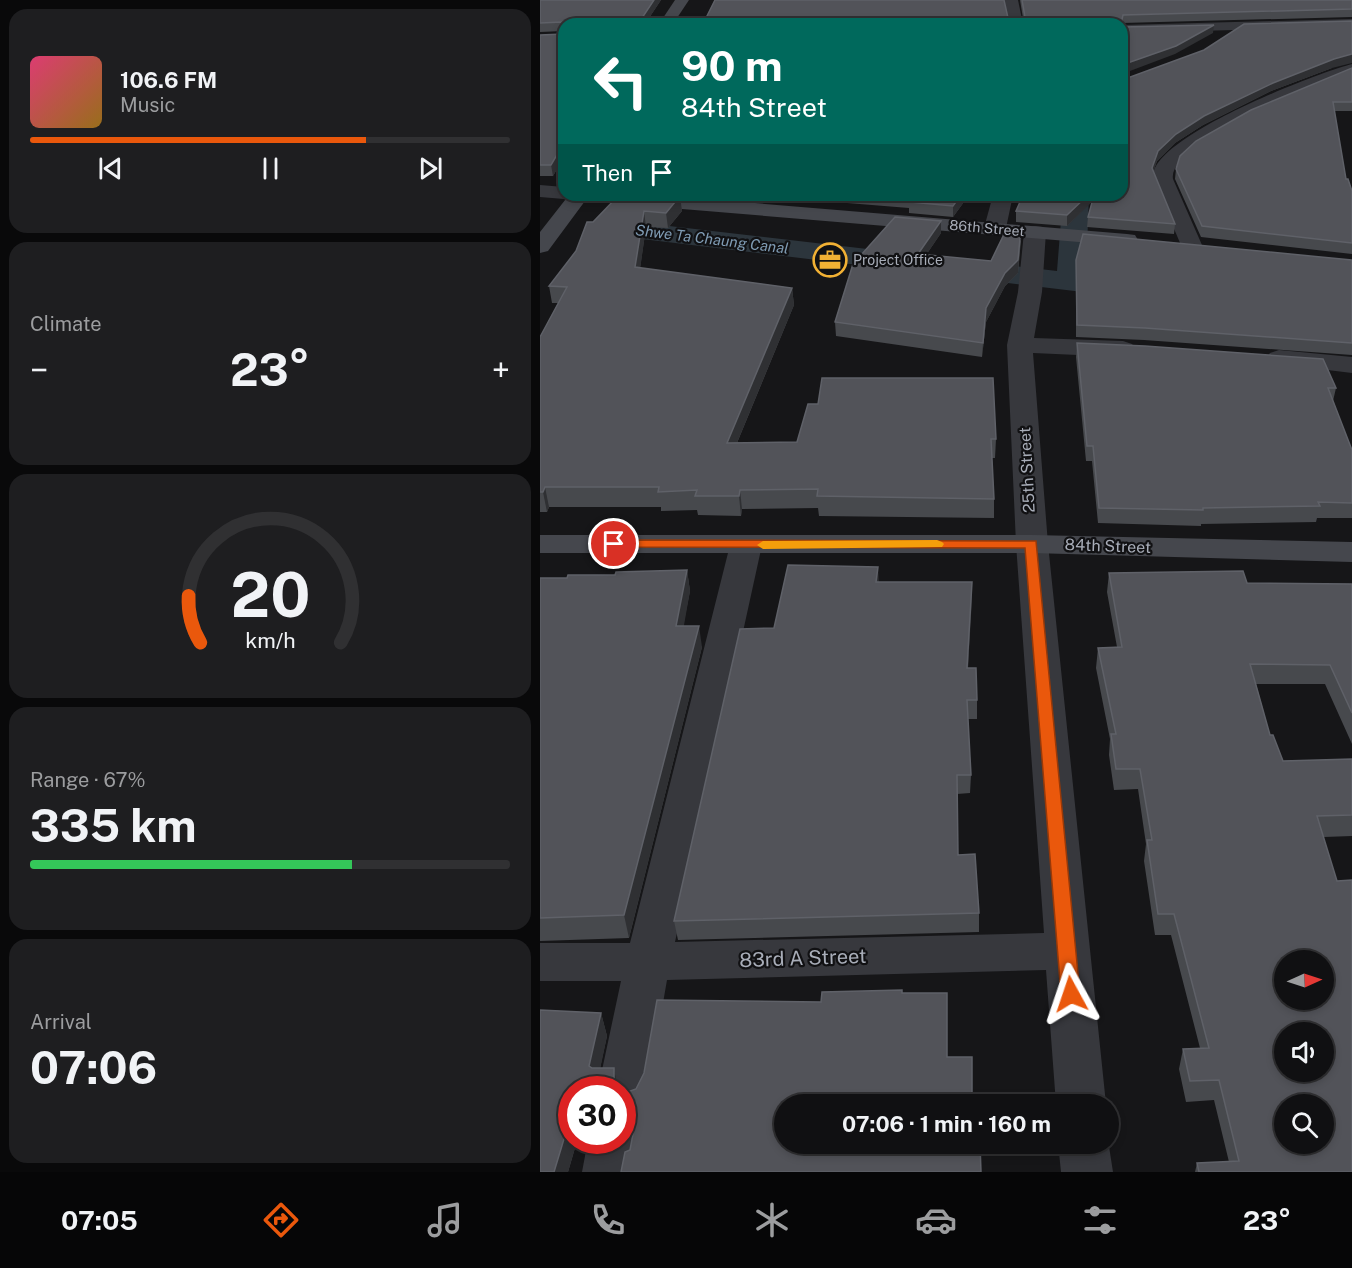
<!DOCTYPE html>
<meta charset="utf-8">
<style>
:root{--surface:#101012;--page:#1e1e20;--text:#f1f3f6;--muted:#9c9d9f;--line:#303032;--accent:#ea580c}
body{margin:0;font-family:"Public Sans",sans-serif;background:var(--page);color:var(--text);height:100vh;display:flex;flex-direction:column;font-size:22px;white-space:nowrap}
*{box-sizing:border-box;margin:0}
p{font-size:20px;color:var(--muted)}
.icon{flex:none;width:33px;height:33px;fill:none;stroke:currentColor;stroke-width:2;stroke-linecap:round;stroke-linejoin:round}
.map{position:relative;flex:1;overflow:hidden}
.drawer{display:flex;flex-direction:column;gap:9px;padding:9px;background:#09090a;width:540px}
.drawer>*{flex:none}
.guide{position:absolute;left:18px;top:18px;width:570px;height:183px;border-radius:18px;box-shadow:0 3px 9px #0003,0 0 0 2px var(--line);background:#00695c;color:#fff;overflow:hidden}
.needle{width:39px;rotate:87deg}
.tools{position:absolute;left:734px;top:950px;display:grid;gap:12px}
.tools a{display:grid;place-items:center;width:60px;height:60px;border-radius:50%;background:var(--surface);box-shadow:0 3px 9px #0003,0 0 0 2px var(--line);font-size:30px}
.speed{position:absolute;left:18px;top:1076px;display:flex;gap:12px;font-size:30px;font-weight:700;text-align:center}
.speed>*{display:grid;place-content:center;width:78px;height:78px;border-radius:50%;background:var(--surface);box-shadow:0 3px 9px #0003,0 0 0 2px var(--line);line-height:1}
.speed .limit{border:9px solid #d22;background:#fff;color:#111}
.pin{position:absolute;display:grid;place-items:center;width:51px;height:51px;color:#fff;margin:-26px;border:3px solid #fff;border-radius:50%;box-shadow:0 2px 6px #0007}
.me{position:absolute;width:66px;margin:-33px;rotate:355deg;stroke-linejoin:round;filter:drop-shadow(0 0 4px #0008)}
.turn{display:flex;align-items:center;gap:21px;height:126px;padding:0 24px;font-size:27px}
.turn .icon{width:78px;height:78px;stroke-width:2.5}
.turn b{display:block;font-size:42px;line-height:51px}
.then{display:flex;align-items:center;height:57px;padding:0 24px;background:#0003;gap:12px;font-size:22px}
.big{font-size:45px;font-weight:700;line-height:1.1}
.drawer .card{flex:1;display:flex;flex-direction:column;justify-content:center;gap:9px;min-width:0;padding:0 21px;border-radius:18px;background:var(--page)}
.drawer .dial{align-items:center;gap:0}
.dial svg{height:156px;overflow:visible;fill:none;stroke:var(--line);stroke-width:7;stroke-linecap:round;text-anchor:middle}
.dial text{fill:var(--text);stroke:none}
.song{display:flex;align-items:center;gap:18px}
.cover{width:72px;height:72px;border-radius:9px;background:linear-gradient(135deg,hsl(340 70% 55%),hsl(40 70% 35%))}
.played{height:6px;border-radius:3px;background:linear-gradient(90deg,var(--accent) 70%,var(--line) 70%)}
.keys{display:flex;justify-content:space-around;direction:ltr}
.heat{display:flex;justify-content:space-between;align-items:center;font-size:33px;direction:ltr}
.charge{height:9px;border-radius:4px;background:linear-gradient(90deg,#34c759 67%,var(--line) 0)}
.trip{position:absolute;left:234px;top:1094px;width:345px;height:60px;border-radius:30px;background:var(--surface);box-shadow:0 3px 9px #0003,0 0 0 2px var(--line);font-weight:700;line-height:60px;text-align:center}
.menu{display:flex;height:96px;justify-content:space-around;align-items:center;background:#060607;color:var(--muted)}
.menu .icon{width:42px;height:42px}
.menu .current{color:var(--accent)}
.menu b{font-size:27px;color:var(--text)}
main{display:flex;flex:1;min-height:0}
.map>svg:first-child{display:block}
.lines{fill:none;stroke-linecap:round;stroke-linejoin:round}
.canal{fill:#2c353c;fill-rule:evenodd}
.street{fill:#37383d;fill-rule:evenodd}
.secondary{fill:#45474d;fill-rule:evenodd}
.wall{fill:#47494d}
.shaded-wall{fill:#2f3033}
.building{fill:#525359;stroke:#5f6168;stroke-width:1.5;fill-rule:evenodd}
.route{fill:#ea580c;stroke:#983908;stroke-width:1.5}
.slow{fill:#f59e0b}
.labels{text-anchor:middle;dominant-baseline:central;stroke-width:4.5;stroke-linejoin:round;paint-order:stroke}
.far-street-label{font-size:14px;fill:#a8adb8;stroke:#111113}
.far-poi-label{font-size:14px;fill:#a8adb8;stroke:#111113;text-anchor:start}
.far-water-label{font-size:15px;font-style:italic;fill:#7f9bb3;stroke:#111113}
.street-label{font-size:16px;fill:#a8adb8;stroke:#111113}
.near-street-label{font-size:20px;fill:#a8adb8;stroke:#111113}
</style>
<main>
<section class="drawer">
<div class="card">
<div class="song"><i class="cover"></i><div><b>106.6 FM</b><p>Music</p></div></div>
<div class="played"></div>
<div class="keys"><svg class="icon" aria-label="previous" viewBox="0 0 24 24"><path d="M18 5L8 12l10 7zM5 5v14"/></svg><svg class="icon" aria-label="pause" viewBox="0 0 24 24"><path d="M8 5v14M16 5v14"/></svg><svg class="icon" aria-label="next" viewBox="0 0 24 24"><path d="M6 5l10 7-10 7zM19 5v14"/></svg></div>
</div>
<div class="card"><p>Climate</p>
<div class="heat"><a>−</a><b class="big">23°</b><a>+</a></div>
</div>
<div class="card dial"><svg viewBox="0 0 100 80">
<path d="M14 69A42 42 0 1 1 86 69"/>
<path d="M14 69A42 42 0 0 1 8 45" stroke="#ea580c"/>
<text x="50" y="56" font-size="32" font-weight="700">20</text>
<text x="50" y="72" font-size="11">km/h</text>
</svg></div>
<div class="card"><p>Range · 67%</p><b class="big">335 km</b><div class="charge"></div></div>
<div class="card"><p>Arrival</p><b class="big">07:06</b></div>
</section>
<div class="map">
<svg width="812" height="1172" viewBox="0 0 812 1172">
<rect width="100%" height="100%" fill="#161618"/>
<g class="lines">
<!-- canal -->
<path class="canal" d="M 523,195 L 549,195 L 546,275 L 603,283 L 608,289 L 603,295 L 593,298 L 69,235 L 60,233 L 56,227 L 60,221 L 69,219 L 517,271 Z"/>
<!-- street -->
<g class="street">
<path d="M 464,0 L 478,0 L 483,24 L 469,24 Z"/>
<path d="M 812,19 L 812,27 L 582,33 L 582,25 Z"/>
<path d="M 812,64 L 812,74 C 782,86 626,143 633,179 L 662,245 L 659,250 L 651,252 L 643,250 L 613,179 C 607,138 777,73 812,64 Z"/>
<path d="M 0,185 L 24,187 L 24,195 L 33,195 L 24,199 L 0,197 Z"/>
<path d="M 453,195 L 473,195 L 466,228 L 462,232 L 455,234 L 448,232 L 444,228 Z"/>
<path d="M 495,226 L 503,227 L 506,232 L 502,292 L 494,338 L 583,341 L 592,344 L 596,349 L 592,354 L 583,357 L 493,353 L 508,544 L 566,1104 L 516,1104 L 506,970 L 127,980 L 107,1095 L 100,1111 L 82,1117 L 82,1089 L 58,1089 L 81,981 L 0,981 L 0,943 L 90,943 L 190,545 L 195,538 L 206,536 L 217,538 L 222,545 L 135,942 L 504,933 L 476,544 L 467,345 L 478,292 L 484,232 L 487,227 Z"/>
<path d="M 739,350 L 812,357 L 812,373 L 730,363 L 726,358 L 730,353 Z"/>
<path d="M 82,1119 L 92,1123 L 100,1140 L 94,1172 L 42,1172 L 48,1140 L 82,1140 Z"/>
<path d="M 568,1140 L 573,1172 L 521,1172 L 518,1143 L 568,1143 Z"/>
</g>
<!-- secondary -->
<g class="secondary">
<path d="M 135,0 L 149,0 L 133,24 L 119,24 Z"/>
<path d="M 29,195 L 118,195 L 587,234 L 595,235 L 598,240 L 595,245 L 587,246 L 45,201 L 8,251 L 0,253 L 0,232 Z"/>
<path d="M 0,535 L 492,535 L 812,542 L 812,562 L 492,553 L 0,553 Z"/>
</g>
</g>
<!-- wall -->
<g class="wall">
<path d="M 0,0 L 121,0 L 105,24 L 24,24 L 24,157 L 13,176 L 0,176 L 0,35 L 23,34 L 23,31 L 0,32 Z"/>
<path d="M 480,0 L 812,0 L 812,17 L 582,23 L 163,24 L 483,18 Z"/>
<path d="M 792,68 L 731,91 L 663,125 L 635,143 L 617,161 L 613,172 L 635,224 L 634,234 L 547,227 L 548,217 L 552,201 L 527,226 L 476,222 L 476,211 L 582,80 Z"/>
<path d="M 812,68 L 812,111 L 794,111 L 806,179 L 812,191 L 812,254 L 661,237 L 635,179 L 636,169 Z"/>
<path d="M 148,195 L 276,195 L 275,200 Z"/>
<path d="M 306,195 L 429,195 L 413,217 L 369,213 L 369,208 L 307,203 Z"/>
<path d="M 140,196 L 142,211 L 128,228 L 106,227 L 100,268 L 252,288 L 254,305 L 197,443 L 456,439 L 455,458 L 452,458 L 454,499 L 454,518 L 279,516 L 278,508 L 202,509 L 201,516 L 158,515 L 157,510 L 121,511 L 121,507 L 9,507 L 7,512 L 0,512 L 0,337 L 18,303 L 12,303 L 9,286 L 36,251 L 53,222 Z"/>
<path d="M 401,221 L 401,233 L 386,255 L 451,261 L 481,240 L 478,273 L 465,286 L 446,322 L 442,357 L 296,336 L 295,322 Z"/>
<path d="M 536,260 L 812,260 L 812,355 L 604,340 L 536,337 Z"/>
<path d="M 537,343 L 796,388 L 793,401 L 812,450 L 812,518 L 777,518 L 776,522 L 661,524 L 661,526 L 558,523 L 552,461 L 546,461 L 536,357 Z"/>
<path d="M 338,567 L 338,582 L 432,582 L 428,668 L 437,700 L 437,719 L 428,719 L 431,775 L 430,793 L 417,794 L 418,855 L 439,913 L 439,932 L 138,940 L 134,921 L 234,628 Z"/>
<path d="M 147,570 L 150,591 L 143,626 L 162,647 L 89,938 L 0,941 L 0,578 L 27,578 Z"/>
<path d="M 569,573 L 707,583 L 812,584 L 812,744 L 785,684 L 716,684 L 730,735 L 743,761 L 812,759 L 812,836 L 784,837 L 812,1172 L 655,1172 L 657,1163 L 689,1162 L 674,1100 L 646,1102 L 639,1069 L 643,1049 L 660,1048 L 631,935 L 615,935 L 604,861 L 606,844 L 598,789 L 574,790 L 569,755 L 570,739 L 556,668 L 558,648 L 577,647 L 567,592 Z"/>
<path d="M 362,990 L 244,1104 L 90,1150 L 95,1125 L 94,1122 L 86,1118 L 82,1105 L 82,1094 L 96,1089 L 281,1002 Z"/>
<path d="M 0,1010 L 61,1013 L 67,1036 L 60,1068 L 74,1068 L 79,1089 L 32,1089 L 32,1140 L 46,1140 L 45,1142 L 37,1141 L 28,1172 L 0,1172 Z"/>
</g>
<!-- shaded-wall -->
<g class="shaded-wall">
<path d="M 114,0 L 121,0 L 105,24 L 98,24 Z"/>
<path d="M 674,25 L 673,33 L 635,54 L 582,74 L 582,65 Z"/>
<path d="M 812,54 L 812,63 L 792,68 L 731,91 L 663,125 L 635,143 L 617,161 L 611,178 L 612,168 L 618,151 L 636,134 L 664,116 L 733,83 L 794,59 Z"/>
<path d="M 24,143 L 24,157 L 13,176 L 11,165 Z"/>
<path d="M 421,195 L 429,195 L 413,217 L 413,206 Z"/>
<path d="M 548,195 L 556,195 L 556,198 L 527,226 L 527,215 Z"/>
<path d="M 140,196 L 142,211 L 128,228 L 126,213 Z"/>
<path d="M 104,211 L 106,227 L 98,284 L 95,267 Z"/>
<path d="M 401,221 L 401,233 L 378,267 L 378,254 Z"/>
<path d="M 481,227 L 478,273 L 465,286 L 446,322 L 442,357 L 443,343 L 446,308 Z"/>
<path d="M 252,288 L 254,305 L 189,462 L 187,443 Z"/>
<path d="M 5,487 L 9,507 L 7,512 L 3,492 Z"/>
<path d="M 200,490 L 202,509 L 201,516 L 199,496 Z"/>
<path d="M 338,567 L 339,585 L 336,582 Z"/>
<path d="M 147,570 L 150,591 L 140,648 L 136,626 Z"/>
<path d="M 432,582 L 432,599 L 427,686 L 427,668 Z"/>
<path d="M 159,626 L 162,647 L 89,938 L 84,915 Z"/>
<path d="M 61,1013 L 67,1036 L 56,1089 L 49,1066 Z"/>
<path d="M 74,1068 L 79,1089 L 74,1089 Z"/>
<path d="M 30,1119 L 32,1125 L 32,1140 L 36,1140 L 37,1141 L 28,1172 L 14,1172 Z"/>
</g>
<!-- building -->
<g class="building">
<path d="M 0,0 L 114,0 L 98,24 L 25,24 L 22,22 L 0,23 Z"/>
<path d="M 175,0 L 464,0 L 468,18 L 485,17 L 482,0 L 812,0 L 812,9 L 583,15 L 581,24 L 163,24 Z"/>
<path d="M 812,21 L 812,54 L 794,59 L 733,83 L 664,116 L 636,134 L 618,151 L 612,168 L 635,224 L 548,217 L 554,195 L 582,195 L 582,80 L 664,50 L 704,24 Z"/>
<path d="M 674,25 L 636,46 L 582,65 L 582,27 Z"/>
<path d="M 24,28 L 24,127 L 22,130 L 24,130 L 24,143 L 11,165 L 0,165 L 0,35 L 23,34 Z"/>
<path d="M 812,68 L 812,102 L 793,102 L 806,179 L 808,179 L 812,191 L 812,243 L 662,226 L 636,169 L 640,156 L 656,141 L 711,110 Z"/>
<path d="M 79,195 L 126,195 L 140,196 L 126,213 L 104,211 L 95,267 L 252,288 L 187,443 L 257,442 L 268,404 L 278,404 L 282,378 L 453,378 L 456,439 L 451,439 L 454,499 L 277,496 L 278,489 L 200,490 L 199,496 L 155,496 L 157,490 L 118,492 L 119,487 L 5,487 L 3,492 L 0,492 L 0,337 L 27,287 L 9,286 L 36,251 L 47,222 L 53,222 Z"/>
<path d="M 340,195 L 421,195 L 413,206 L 369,202 L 373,198 Z"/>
<path d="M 483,195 L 548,195 L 527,215 L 476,211 Z"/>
<path d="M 355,217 L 401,221 L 378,254 L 451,261 L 468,226 L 481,227 L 478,260 L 465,273 L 446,308 L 443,343 L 295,322 L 313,264 Z"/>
<path d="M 543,234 L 812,260 L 812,343 L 605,328 L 537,325 L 536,260 Z"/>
<path d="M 537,343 L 605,346 L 783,359 L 796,388 L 788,388 L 812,450 L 812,503 L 778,502 L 780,506 L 663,508 L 663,510 L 559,508 L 553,446 L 547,446 Z"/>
<path d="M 248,565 L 338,567 L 336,582 L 432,582 L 427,668 L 436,668 L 437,700 L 427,700 L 431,775 L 417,775 L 418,855 L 435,854 L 439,913 L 134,921 L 200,629 L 234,628 Z"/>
<path d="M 147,570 L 136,626 L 159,626 L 84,915 L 0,918 L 0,578 L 27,578 L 28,575 L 75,575 L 76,572 Z"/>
<path d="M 703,571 L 707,583 L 812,584 L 812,713 L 790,665 L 710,664 L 730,735 L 733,735 L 743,761 L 812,759 L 812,815 L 777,816 L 797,881 L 812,880 L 812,1172 L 659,1172 L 657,1163 L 699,1161 L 679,1080 L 650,1081 L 643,1049 L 669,1048 L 634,914 L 618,914 L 607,840 L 612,840 L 600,769 L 576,769 L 571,734 L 576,734 L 558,648 L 582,647 L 569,573 ZM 744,960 L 783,960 L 783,999 L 744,999 ZM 744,1032 L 783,1032 L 783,1071 L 744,1071 ZM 744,1104 L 783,1104 L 783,1143 L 744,1143 Z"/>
<path d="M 362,990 L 362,993 L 407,993 L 407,1057 L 432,1057 L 432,1104 L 244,1104 L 244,1143 L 440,1143 L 441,1172 L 81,1172 L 85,1152 L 90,1150 L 96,1118 L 88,1099 L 82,1097 L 82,1094 L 96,1089 L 104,1073 L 117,1000 L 281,1002 L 282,992 Z"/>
<path d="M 0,1010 L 61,1013 L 49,1066 L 52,1068 L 74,1068 L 74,1089 L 32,1089 L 32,1119 L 30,1119 L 14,1172 L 0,1172 Z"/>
</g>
<!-- route -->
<path class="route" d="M 74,540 L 496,541 L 540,994 L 537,1000 L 531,1003 L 524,1000 L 521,994 L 485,548 L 69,547 L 67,544 Z"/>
<!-- slow -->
<path class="slow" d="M 397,540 L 402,542 L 404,544 L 402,547 L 223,549 L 217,545 L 223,541 Z"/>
<!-- icons -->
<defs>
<g id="office-ring" transform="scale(1.725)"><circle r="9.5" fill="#111113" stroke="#f2b134" stroke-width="1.5"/><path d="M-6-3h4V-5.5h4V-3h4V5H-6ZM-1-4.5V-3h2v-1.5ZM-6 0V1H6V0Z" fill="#f2b134"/></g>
</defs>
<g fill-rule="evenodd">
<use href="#office-ring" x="290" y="260"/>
</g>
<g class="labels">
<!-- far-street labels -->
<g class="far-street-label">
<text transform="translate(447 228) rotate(5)">86th Street</text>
</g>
<!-- far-poi labels -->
<g class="far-poi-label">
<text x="313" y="260">Project Office</text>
</g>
<!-- far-water labels -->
<g class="far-water-label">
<text transform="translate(172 239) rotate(7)">Shwe Ta Chaung Canal</text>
</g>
<!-- street labels -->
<g class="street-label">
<text transform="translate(487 470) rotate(-93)">25th Street</text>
<text transform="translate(568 546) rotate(2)">84th Street</text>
</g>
<!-- near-street labels -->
<g class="near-street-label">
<text transform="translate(263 958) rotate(-2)">83rd A Street</text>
</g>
</g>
</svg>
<div class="tools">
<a><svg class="needle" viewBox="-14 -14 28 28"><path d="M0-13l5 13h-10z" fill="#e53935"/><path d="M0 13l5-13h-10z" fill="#9c9d9f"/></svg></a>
<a><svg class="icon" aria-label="sound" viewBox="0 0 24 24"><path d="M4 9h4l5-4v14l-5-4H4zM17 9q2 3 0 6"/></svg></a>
<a><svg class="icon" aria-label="search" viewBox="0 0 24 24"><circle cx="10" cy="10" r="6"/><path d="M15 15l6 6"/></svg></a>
</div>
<div class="speed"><div class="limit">30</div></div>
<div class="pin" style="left:74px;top:544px;background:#d93025"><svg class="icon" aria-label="arrive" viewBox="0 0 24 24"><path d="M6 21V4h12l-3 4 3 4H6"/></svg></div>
<svg class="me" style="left:531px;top:994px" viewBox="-20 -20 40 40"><path d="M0-17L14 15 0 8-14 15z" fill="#ea580c" stroke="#fff" stroke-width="4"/></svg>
<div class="trip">07:06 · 1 min · 160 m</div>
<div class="guide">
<div class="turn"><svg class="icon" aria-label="left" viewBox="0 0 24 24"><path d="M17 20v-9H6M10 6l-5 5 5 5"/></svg><div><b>90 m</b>84th Street</div></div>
<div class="then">Then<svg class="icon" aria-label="arrive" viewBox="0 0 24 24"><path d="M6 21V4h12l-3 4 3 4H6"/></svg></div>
</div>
</div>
</main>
<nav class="menu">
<b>07:05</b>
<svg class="icon current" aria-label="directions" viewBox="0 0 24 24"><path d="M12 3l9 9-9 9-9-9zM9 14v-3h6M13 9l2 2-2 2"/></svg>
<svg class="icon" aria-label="music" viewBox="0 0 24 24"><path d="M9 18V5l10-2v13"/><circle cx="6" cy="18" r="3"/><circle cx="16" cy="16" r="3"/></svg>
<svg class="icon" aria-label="phone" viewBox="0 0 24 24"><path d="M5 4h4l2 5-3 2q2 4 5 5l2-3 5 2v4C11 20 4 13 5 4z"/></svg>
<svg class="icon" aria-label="climate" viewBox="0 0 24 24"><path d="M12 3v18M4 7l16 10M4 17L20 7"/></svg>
<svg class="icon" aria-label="car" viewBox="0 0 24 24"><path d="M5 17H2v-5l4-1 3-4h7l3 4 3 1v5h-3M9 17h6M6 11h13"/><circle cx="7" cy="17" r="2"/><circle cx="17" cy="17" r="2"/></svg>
<svg class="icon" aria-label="filters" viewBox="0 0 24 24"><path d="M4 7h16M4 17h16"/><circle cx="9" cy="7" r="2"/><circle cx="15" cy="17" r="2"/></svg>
<b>23°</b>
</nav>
